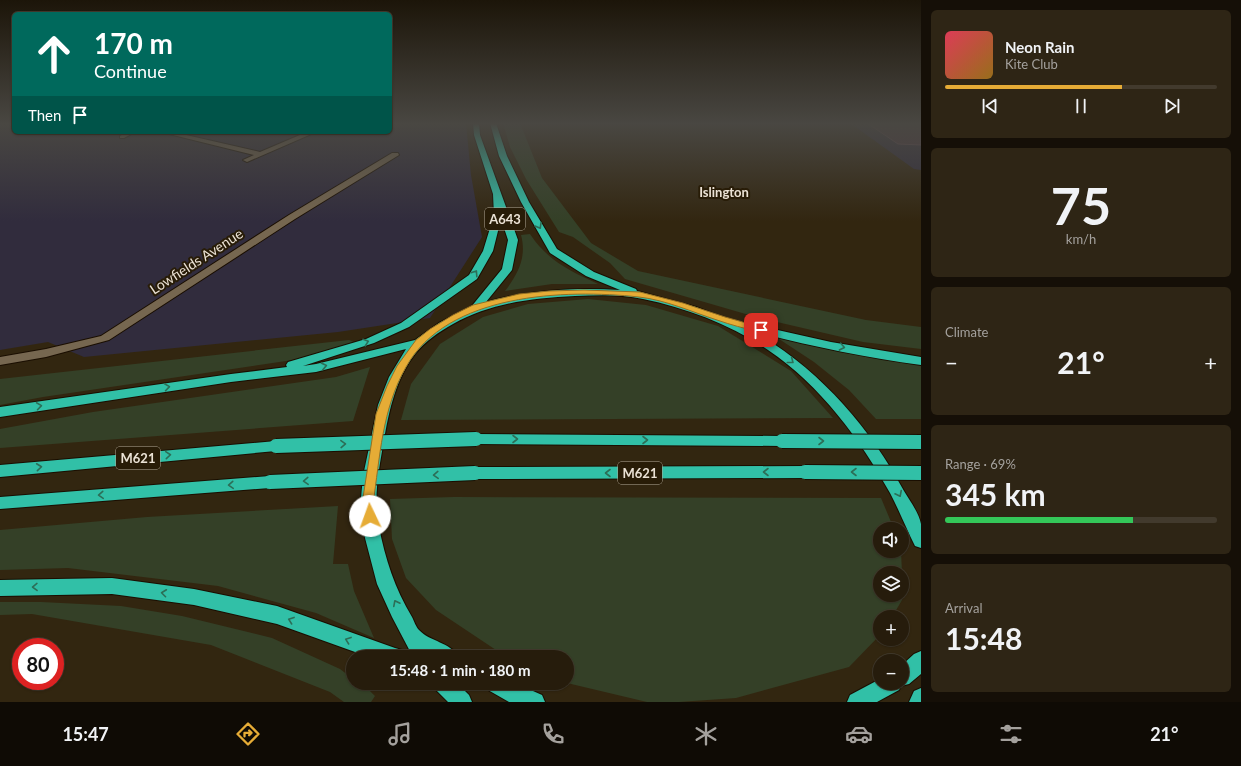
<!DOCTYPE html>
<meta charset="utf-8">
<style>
:root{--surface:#261c0c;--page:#2e2515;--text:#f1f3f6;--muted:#a4a19d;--line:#423a2d;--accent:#e6ac36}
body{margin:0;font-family:Lato,sans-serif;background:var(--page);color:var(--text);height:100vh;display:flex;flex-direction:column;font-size:15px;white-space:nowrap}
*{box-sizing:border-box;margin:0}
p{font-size:13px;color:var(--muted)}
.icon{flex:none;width:22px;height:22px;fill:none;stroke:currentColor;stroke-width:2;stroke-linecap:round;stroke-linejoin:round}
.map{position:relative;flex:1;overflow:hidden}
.details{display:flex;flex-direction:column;gap:10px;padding:10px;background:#150f07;width:320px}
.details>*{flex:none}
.hud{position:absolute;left:12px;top:12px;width:380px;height:122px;border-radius:6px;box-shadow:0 1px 3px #0004,0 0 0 1px var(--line);background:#00695c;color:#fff;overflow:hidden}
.tools{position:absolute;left:873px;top:522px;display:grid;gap:8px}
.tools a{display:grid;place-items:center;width:36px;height:36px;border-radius:50%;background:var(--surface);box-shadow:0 1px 3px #0004,0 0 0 1px var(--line);font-size:20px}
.speed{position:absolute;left:12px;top:638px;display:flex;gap:8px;font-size:20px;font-weight:700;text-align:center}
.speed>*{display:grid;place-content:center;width:52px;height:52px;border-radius:50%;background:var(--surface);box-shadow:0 1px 3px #0004,0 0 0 1px var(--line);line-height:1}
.speed .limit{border:6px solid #d22;background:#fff;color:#111}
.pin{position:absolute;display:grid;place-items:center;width:34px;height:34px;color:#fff;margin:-17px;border-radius:8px;box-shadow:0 2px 6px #0006}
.me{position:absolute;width:44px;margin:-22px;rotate:357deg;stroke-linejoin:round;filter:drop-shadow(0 0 3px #0008)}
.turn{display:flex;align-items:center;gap:14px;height:84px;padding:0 16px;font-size:18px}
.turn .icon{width:52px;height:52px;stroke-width:2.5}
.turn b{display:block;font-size:28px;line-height:34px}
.then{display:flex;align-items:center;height:38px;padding:0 16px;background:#0003;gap:8px;font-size:15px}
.big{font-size:30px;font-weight:700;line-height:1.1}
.details .widget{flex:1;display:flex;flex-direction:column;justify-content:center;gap:6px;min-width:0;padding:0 14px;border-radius:6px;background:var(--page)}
.details .dial{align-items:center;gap:0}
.dial b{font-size:52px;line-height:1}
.song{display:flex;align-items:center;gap:12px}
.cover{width:48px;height:48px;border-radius:6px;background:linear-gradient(135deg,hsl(350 70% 55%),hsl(40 70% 35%))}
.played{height:4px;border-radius:2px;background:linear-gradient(90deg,var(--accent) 65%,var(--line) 65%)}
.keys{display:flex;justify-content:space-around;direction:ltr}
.heat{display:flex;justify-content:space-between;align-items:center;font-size:22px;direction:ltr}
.charge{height:6px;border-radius:3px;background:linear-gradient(90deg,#34c759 69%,var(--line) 0)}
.trip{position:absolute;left:346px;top:650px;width:228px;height:40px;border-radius:20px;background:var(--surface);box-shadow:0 1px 3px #0004,0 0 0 1px var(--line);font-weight:700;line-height:40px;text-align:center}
.menu{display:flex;height:64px;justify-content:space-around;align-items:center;background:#0f0b05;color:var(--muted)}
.menu .icon{width:28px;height:28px}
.menu .on{color:var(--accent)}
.menu b{font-size:18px;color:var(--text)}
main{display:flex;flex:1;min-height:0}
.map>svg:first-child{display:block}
.industrial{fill:#312c3d}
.green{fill:#344027}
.building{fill:#4c3441;stroke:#654b58}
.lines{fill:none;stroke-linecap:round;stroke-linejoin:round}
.minor-casing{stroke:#1a0e00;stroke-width:2}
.highway-casing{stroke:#1a0e00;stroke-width:2}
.minor{fill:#766750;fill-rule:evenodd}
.highway{fill:#31c0a7;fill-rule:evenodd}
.highway-bridge-casing{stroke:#1a0e00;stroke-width:16;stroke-linecap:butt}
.highway-bridge{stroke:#31c0a7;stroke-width:14}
.oneway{stroke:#2c6e57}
.route{fill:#e6ac36;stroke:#967023}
.labels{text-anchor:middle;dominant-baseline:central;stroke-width:4;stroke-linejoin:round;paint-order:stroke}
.far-neighbourhood-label{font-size:13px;font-weight:bold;fill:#ebe2d5;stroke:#281c07}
.shield{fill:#281c07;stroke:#b0a797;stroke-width:1}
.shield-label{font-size:13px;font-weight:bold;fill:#ebe2d5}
.street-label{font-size:14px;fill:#ebe2d5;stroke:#281c07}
</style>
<main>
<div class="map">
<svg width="921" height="702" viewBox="0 0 921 702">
<rect width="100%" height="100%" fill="#322610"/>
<!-- industrial -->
<g class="industrial">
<path d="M 0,123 L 14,123 L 14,132 L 390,132 L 390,123 L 466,123 L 471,175 L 482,237 L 430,318 L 338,332 L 84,357 L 48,342 L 0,350 Z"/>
<path d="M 850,123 L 921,123 L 921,170 L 914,169 Z"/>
</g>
<!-- green -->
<g class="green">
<path d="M 503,123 L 520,123 L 542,178 L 591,243 L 638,271 L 866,320 L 921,327 L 921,349 L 863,342 L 756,317 L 625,279 L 610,263 L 573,237 L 559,232 L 526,179 L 510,147 Z"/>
<path d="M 530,234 C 548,261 570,271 598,284 L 552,284 L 505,291 C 518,274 527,257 521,235 Z"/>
<path d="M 588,299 L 646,305 L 718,326 L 791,371 L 833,418 L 401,420 L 411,384 L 440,344 L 483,317 L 528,304 Z"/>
<path d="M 776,337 L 852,354 L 921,364 L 921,419 L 876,419 L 849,390 L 814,362 Z"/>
<path d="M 349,340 L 359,344 L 306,358 L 43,397 L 0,405 L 0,379 Z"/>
<path d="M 370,367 L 353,421 L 0,448 L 0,429 L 93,412 L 336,377 Z"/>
<path d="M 454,497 L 881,498 L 894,529 L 880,529 L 880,551 L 901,551 L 902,573 L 880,573 L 880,595 L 902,595 L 902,585 L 902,600 L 892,617 L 880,617 L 880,635 L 849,667 L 736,698 L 679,702 L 647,702 L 567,683 L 567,657 L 511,657 L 496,650 L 436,610 L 406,578 L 392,539 L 390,499 Z"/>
<path d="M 338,506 L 333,564 L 348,564 L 354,591 L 374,638 L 316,613 L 218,586 L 68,568 L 0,570 L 0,530 L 147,517 Z"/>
<path d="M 0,602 L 41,602 L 121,606 L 182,616 L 272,638 L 340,669 L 353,679 L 353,683 C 363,683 368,689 375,696 L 371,702 L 344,702 L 330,692 L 211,645 L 32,614 L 0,615 Z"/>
</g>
<!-- building -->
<path class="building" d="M 867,123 L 921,123 L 921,145 L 898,144 Z"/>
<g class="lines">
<!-- minor casing -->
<g class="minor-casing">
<g id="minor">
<path d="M 127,132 L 135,132 L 124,138 L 120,138 L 120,136 Z"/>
<path d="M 161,132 L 173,132 L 260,152 L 307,132 L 316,132 L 247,162 L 243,160 L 254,155 Z"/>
<path d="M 392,153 L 398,153 L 399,155 L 295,219 L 109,340 L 46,357 L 0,365 L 0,357 L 46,349 L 101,336 L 289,215 Z"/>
</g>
</g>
<!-- highway casing -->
<g class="highway-casing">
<g id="highway">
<path d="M 473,123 L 479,123 L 480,135 L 518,240 L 512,270 L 486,302 C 530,290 575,287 620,290 L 586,276 L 550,253 L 521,202 L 499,156 L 490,123 L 496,123 L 507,156 L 529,202 L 557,249 L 594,272 L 636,289 L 637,291 L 696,307 L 737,323 L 742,322 L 831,342 L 921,357 L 921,365 C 865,357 809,346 753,331 C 818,368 869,426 904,491 C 910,501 919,513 921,524 C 921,531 921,540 921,548 L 915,546 C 906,528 899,510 890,493 C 860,439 820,385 768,350 C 731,325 687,308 643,299 C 621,294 597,295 575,296 C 532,298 491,303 453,324 C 439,332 425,341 415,354 C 396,378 389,411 384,440 C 379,469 373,497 379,527 C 385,558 395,589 412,617 C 414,621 416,627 419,630 C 430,642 451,642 458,657 L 413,657 L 392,617 L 377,584 L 365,538 L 360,509 L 363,476 L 378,405 L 389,377 L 406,349 L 316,372 L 231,382 L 0,417 L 0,407 L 231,374 L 287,367 L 286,365 L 288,362 L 366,339 L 401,323 L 469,275 L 483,251 L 494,215 L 493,194 L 474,135 ZM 501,219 L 508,240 L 502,269 L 471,307 L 439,323 L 415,340 L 316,364 L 303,366 L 374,343 L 409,327 L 477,279 L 493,251 Z"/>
<path d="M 476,434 L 782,436 L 787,437 L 789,441 L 787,445 L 782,446 L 476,444 L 471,443 L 469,439 L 471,435 Z"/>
<path d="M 276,441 L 281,442 L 283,446 L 281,450 L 276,451 L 0,477 L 0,465 Z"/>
<path d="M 805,466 L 810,468 L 812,472 L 810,476 L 805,478 L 475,479 L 470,477 L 468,473 L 470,469 L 475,467 Z"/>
<path d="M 270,476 L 275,478 L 278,482 L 275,486 L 270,488 L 0,509 L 0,497 Z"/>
<path d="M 112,578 L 194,589 L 277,606 L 395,648 L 402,650 L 405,657 L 369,657 L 277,624 L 194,605 L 112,594 L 0,596 L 0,580 Z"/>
<path d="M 921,651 L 921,674 L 909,684 L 901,686 L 899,690 L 877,702 L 847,702 L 850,695 L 880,679 L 880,683 L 902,683 L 902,665 L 914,654 Z"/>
<path d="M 433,683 L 457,683 L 469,695 L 472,702 L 448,702 L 436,690 Z"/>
<path d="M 485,683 L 515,683 L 542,695 L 545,702 L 509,702 L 488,690 Z"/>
<path d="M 921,688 L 921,702 L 909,702 L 914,691 Z"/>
</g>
</g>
<!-- minor -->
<use href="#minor" class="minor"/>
<!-- highway -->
<use href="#highway" class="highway"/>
<!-- highway-bridge casing -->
<g class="highway-bridge-casing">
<g id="highway-bridge">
<path d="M 782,441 L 921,442"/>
<path d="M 276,446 L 476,439"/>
<path d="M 805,472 L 921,473"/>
<path d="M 270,482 L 475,473"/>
</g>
</g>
<!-- highway-bridge -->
<use href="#highway-bridge" class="highway-bridge"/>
</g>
<!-- one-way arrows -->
<defs><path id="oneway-chevron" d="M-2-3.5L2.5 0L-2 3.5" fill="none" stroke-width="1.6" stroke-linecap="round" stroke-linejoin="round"/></defs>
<g class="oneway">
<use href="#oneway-chevron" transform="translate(539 226) rotate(60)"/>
<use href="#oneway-chevron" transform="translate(475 273) rotate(-57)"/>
<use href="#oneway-chevron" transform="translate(366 342) rotate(-19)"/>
<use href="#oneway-chevron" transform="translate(842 347) rotate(11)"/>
<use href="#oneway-chevron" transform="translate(791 361) rotate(38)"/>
<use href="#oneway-chevron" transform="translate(324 366) rotate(-13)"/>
<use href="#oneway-chevron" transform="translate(167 387) rotate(-8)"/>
<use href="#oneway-chevron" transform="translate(39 406) rotate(-8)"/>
<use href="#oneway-chevron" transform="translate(515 439)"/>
<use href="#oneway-chevron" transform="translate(645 440)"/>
<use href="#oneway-chevron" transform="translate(821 441)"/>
<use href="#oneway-chevron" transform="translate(343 444) rotate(-2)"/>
<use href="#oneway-chevron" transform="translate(168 455) rotate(-5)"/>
<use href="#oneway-chevron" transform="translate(39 467) rotate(-6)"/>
<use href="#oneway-chevron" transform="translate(766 472) rotate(180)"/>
<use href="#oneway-chevron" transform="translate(854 472) rotate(-180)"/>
<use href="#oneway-chevron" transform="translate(608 473) rotate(180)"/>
<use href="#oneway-chevron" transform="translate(436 475) rotate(177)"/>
<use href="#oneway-chevron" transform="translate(306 481) rotate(177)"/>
<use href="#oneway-chevron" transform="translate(231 485) rotate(176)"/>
<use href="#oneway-chevron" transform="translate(899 494) rotate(63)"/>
<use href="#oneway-chevron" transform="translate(101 495) rotate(176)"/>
<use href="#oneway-chevron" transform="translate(35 587) rotate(179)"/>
<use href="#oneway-chevron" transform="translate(164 593) rotate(-173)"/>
<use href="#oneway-chevron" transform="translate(396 603) rotate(-117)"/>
<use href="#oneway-chevron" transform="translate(291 620) rotate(-160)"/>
<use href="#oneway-chevron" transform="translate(348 640) rotate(-160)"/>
</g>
<!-- sky -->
<linearGradient id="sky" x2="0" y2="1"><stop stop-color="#1c1509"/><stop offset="0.56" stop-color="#494742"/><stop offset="1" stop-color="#494742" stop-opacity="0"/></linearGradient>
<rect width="921" height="221" fill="url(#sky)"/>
<!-- route -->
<path class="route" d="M 584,290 L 640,292 L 683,303 L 725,317 L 764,328 L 765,330 L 761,333 L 758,332 C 744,328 731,325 717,320 C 692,312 666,300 639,297 C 565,289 447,293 406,367 C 382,409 380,457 373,504 L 376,516 L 374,520 L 370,521 L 365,520 L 362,504 L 376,414 L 387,386 L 397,366 L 416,340 L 430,329 L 453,315 L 473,305 L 519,294 L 549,291 Z"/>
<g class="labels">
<!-- far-neighbourhood labels -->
<g class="far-neighbourhood-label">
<text x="724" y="192">Islington</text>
</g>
<!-- shield labels -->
<g class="shield">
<rect x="485" y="208" width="40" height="22" rx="3"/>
<rect x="116" y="447" width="44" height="22" rx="3"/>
<rect x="618" y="462" width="44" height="22" rx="3"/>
</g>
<g class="shield-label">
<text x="505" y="219">A643</text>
<text x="138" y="458">M621</text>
<text x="640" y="473">M621</text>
</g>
<!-- street labels -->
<g class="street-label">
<text transform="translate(196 261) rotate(-33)">Lowfields Avenue</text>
</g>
</g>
</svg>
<div class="tools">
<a><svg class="icon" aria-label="sound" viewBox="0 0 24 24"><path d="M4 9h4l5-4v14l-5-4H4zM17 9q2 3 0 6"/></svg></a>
<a><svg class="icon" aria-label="layers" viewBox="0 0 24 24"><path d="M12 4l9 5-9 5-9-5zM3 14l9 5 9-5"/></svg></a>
<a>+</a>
<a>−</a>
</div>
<div class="speed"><div class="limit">80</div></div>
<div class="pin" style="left:761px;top:330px;background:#d93025"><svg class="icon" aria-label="arrive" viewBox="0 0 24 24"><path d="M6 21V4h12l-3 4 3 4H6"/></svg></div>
<svg class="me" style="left:370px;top:516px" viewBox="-20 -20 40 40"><circle r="19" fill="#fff"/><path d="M0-13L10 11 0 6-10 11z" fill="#e6ac36"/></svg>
<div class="trip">15:48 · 1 min · 180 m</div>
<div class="hud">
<div class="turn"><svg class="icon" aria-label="ahead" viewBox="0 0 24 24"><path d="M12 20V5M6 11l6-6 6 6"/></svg><div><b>170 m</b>Continue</div></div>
<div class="then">Then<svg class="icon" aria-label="arrive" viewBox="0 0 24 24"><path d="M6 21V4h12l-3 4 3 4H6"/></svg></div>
</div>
</div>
<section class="details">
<div class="widget">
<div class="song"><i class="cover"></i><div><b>Neon Rain</b><p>Kite Club</p></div></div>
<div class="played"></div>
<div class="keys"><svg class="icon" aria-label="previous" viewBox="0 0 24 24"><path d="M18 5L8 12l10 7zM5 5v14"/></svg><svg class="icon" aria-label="pause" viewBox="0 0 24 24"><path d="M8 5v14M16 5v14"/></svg><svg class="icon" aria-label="next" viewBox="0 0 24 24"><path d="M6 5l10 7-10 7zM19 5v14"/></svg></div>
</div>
<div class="widget dial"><b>75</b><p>km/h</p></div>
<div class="widget"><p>Climate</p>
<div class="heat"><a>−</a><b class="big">21°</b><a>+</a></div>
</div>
<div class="widget"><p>Range · 69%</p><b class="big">345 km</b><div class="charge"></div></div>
<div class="widget"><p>Arrival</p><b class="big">15:48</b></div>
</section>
</main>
<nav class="menu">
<b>15:47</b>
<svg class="icon on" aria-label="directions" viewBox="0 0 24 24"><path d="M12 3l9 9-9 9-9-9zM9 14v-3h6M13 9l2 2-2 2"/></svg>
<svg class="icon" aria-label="music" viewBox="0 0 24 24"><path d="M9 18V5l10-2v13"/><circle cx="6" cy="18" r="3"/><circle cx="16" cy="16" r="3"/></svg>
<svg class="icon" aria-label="phone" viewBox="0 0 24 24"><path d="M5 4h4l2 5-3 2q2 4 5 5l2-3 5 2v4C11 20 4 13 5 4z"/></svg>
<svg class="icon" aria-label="climate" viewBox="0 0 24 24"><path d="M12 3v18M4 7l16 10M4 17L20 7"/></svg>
<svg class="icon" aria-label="car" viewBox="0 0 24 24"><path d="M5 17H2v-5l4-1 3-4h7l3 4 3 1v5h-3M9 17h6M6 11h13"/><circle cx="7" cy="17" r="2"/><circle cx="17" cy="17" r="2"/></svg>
<svg class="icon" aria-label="filters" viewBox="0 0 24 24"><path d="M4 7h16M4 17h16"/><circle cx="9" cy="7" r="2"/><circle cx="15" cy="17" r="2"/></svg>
<b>21°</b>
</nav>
